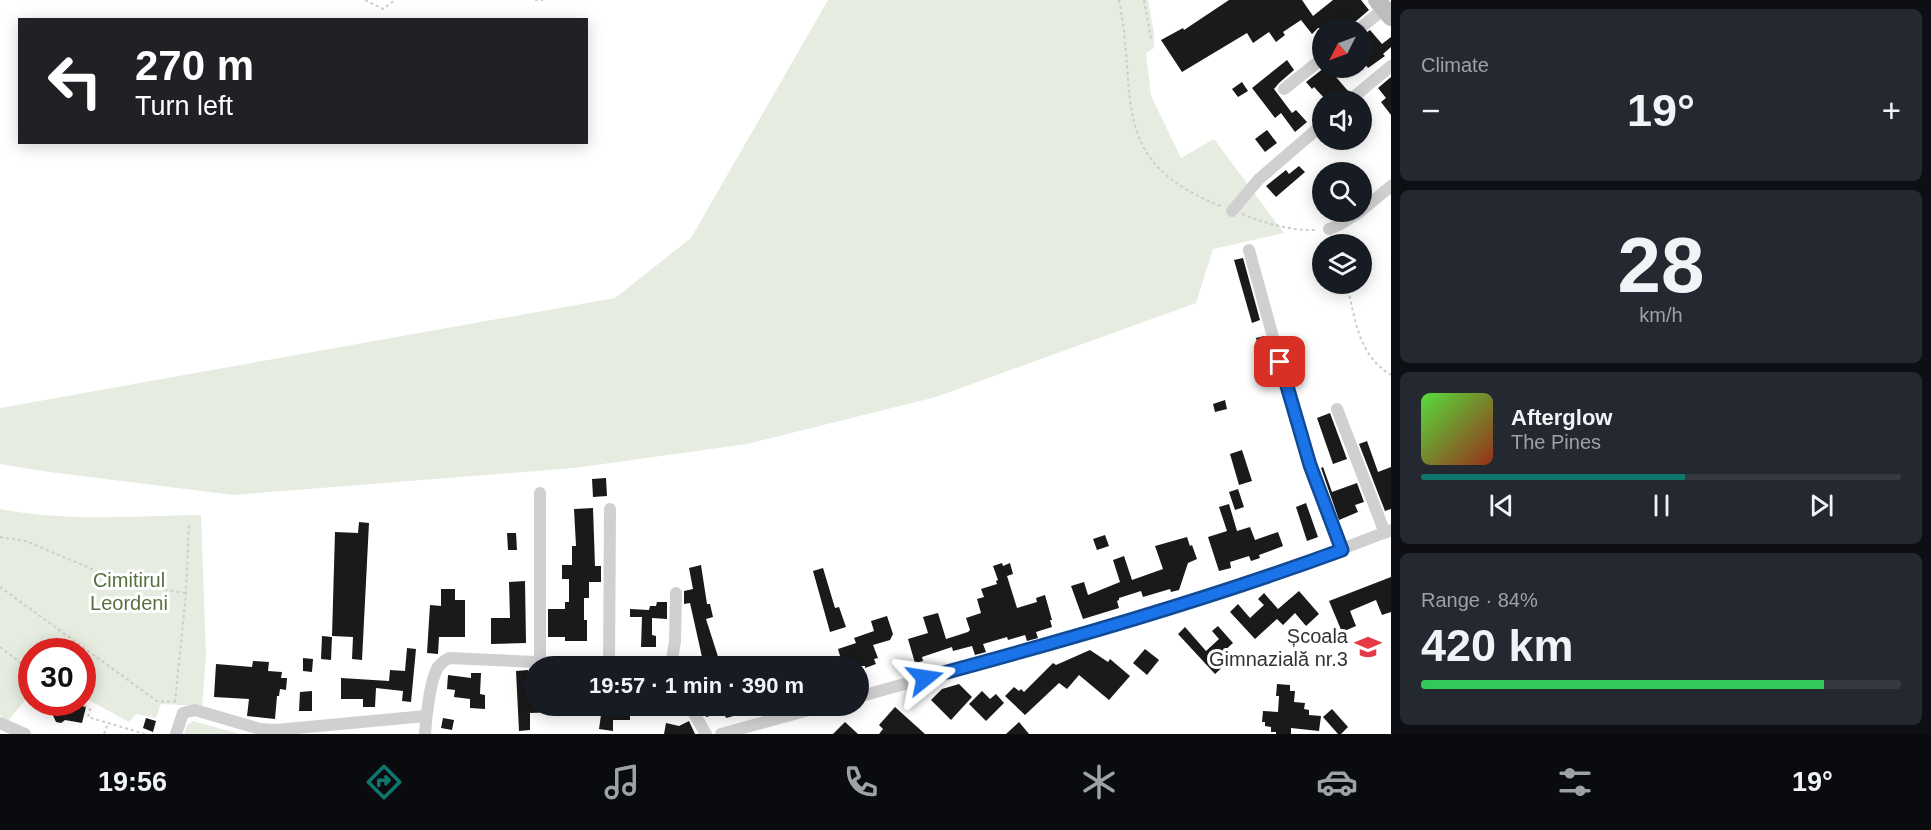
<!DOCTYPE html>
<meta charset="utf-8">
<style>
:root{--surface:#171b24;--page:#242831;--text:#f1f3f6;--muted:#9ea1a6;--line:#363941;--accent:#0f766e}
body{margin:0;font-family:Helvetica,sans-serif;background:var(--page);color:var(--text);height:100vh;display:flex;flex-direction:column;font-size:22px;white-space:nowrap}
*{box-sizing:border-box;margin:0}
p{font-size:20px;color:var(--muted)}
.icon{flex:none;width:33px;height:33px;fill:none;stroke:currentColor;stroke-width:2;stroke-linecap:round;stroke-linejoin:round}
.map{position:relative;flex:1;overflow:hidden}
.sheet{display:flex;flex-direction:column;gap:9px;padding:9px;background:#0d0f14;width:540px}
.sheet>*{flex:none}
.guide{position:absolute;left:18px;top:18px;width:570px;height:126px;border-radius:0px;box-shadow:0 3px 15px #0003;background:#202124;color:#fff;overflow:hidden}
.needle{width:39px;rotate:228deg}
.controls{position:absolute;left:1312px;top:18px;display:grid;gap:12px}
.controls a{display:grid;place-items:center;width:60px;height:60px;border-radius:50%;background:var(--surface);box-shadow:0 3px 15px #0003;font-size:30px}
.speed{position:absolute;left:18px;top:638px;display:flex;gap:12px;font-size:30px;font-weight:700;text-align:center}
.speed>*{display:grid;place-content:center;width:78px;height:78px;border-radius:50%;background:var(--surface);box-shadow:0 3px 15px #0003;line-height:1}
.speed .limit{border:9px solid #d22;background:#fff;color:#111}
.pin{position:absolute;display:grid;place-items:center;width:51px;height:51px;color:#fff;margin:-26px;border-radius:12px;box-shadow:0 3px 9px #0006}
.me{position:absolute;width:66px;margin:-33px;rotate:75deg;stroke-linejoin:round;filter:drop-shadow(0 0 4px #0008)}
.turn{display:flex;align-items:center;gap:21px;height:126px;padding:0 18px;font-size:27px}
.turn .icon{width:78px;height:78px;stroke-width:2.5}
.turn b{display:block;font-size:42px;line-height:51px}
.big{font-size:45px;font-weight:700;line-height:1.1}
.sheet .widget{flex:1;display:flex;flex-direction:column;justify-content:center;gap:9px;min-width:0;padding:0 21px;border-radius:9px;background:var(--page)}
.sheet .dial{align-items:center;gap:0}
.dial b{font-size:78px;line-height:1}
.song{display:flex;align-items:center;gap:18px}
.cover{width:72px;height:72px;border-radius:9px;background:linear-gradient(135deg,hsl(110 70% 55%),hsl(10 70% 35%))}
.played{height:6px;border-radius:3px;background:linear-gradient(90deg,var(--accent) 55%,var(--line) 55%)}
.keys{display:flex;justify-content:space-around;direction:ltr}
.heat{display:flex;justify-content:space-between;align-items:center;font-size:33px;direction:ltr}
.charge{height:9px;border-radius:4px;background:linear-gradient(90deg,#34c759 84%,var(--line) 0)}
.trip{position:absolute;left:524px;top:656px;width:345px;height:60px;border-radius:30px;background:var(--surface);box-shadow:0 3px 15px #0003;font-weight:700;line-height:60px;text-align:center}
.dock{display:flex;height:96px;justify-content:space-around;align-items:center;background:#090b0e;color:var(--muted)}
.dock .icon{width:42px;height:42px}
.dock .on{color:var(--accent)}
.dock b{font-size:27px;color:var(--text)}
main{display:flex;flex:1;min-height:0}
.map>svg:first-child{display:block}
.green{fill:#e6ecdf}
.building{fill:#1a1a1a}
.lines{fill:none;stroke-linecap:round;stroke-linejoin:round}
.path{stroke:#cdcdcd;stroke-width:2;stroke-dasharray:3 3;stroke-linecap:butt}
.minor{stroke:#d0d0d0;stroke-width:12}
.secondary{stroke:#bdbdbd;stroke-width:18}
.route-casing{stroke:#114b97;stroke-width:15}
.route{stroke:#1a73e8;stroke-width:10}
.labels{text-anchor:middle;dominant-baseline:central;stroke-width:6;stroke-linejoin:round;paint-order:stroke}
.park-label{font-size:20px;fill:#56703f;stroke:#fff}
.poi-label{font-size:20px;fill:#333;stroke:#fff;text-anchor:end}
</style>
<main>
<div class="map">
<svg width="1391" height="734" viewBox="0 0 1391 734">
<rect width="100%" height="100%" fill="#fff"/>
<!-- green -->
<g class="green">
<path d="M 828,0 L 1148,0 L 1154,33 L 1154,48 L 1146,53 L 1151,96 L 1181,158 L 1214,139 L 1284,233 L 1213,249 L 1196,303 L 936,397 L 747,444 L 574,468 L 233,495 L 42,471 L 0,464 L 0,408 L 615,298 L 691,238 Z"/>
<path d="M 0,509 C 66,522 135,516 201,515 L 206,656 L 202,706 L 161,704 L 156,718 L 136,714 L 129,722 L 83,697 L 82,651 L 32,651 L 31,693 L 8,721 L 0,715 Z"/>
<path d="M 193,721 L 240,734 L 184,734 L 187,725 Z"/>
</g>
<!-- building -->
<g class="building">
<path d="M 1229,0 L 1302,0 L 1313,16 L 1333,0 L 1361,0 L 1369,10 L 1355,22 L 1352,28 L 1318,28 L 1312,34 L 1301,20 L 1283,32 L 1285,35 L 1276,42 L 1269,32 L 1253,43 L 1247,33 L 1182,72 L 1161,40 L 1183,28 L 1184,30 Z"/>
<path d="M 1370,30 L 1382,44 L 1391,37 L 1391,47 L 1383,54 L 1385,56 L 1368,68 L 1362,60 L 1362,36 Z"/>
<path d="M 1287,60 L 1294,70 L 1279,83 L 1274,89 L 1292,113 L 1296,110 L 1307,122 L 1295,132 L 1281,113 L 1275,118 L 1252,88 Z"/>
<path d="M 1324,68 L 1349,68 L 1336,77 L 1348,91 L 1341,97 L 1342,100 L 1326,100 L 1314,87 L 1312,89 L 1306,82 Z"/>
<path d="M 1391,77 L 1391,115 L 1381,102 L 1386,98 L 1378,88 Z"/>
<path d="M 1242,82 L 1248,91 L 1238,97 L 1232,89 Z"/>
<path d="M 1267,130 L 1277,143 L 1265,152 L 1255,139 Z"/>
<path d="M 1299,166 L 1305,172 L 1276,197 L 1266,186 L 1286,170 L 1289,174 Z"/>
<path d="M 1243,258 L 1260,320 L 1252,323 L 1234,260 Z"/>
<path d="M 1264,336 L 1272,363 L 1264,366 L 1256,338 Z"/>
<path d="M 1225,400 L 1227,409 L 1215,412 L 1213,404 Z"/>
<path d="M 1330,413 L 1347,459 L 1333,464 L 1317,418 Z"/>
<path d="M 1367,441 L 1378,472 L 1391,467 L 1391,509 L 1385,511 L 1359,444 Z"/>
<path d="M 1242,450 L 1252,481 L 1239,485 L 1230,454 Z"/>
<path d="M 1323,467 L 1332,492 L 1357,483 L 1364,502 L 1355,505 L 1358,512 L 1339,520 L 1321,468 Z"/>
<path d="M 606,478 L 607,496 L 593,497 L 592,479 Z"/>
<path d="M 1238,489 L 1244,507 L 1235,510 L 1229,492 Z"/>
<path d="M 1306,503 L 1318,537 L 1307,541 L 1296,507 Z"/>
<path d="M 1229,504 L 1237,531 L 1250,527 L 1255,540 L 1278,532 L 1283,546 L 1259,555 L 1260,558 L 1251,561 L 1249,556 L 1230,562 L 1231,568 L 1219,571 L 1208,537 L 1227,531 L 1219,507 Z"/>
<path d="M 593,508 L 595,566 L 601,566 L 601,582 L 589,582 L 589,598 L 584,598 L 584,620 L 587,620 L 587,641 L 565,641 L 565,637 L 548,637 L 548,609 L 565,609 L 565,602 L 569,602 L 569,579 L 562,579 L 562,565 L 572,565 L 572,546 L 576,546 L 574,509 Z"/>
<path d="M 359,522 L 369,523 L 362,660 L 352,659 L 353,637 L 332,636 L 335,532 L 358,533 Z"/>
<path d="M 507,533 L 516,533 L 517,550 L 508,550 Z"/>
<path d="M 1105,535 L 1109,546 L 1097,550 L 1093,539 Z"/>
<path d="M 1187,537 L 1190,546 L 1192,545 L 1197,559 L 1188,563 L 1179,590 L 1171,592 L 1170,589 L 1143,597 L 1141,591 L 1119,598 L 1119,600 L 1117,601 L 1119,608 L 1083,619 L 1071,586 L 1084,582 L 1088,595 L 1120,582 L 1113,560 L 1124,556 L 1132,580 L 1163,569 L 1155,546 Z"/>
<path d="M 1002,563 L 1003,566 L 1010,563 L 1013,574 L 1007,576 L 1017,608 L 1037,602 L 1036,598 L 1045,595 L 1052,620 L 1050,620 L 1052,627 L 1036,632 L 1038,638 L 1027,641 L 1025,635 L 1008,640 L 1007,637 L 983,644 L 986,652 L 975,655 L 972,646 L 953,651 L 952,647 L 922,657 L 923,661 L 915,663 L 908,639 L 928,633 L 923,617 L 938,613 L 946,639 L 968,632 L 970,630 L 966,618 L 981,613 L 977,599 L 984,597 L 981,589 L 997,584 L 996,581 L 998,580 L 993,566 Z"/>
<path d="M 701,565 L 707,604 L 710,604 L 713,617 L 706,619 L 721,666 L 704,666 L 690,603 L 684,604 L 684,591 L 693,589 L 689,568 Z"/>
<path d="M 823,568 L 835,608 L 839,607 L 846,627 L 830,632 L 813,571 Z"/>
<path d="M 1391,577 L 1391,612 L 1382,615 L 1376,600 L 1350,611 L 1356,626 L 1342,632 L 1329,601 Z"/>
<path d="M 525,581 L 526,643 L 491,644 L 491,618 L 510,618 L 509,582 Z"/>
<path d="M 441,589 L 455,589 L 455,600 L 465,600 L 465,637 L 439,637 L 438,654 L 427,653 L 430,605 L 441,606 Z"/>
<path d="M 1299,591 L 1319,614 L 1306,626 L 1295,613 L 1283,625 L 1277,619 L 1255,639 L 1230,612 L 1238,604 L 1250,618 L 1264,605 L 1258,599 L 1264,593 L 1278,609 Z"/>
<path d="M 657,602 L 667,602 L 667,619 L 652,618 L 652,635 L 656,636 L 656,647 L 641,647 L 642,617 L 630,617 L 630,609 L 649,610 L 650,606 L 656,606 Z"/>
<path d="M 887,616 L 893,634 L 890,640 L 873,645 L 878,658 L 874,659 L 876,664 L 865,668 L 865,666 L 843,666 L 838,649 L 856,643 L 854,638 L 874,631 L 871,621 Z"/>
<path d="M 1218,626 L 1233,643 L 1222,653 L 1229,661 L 1215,674 L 1178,634 L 1185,627 L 1206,651 L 1219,639 L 1212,631 Z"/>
<path d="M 322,636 L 332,637 L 331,660 L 321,659 Z"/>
<path d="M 407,648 L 416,649 L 411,702 L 402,701 L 403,691 L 376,688 L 375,707 L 363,707 L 363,699 L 341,699 L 341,678 L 389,681 L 390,670 L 405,671 Z"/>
<path d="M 1145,649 L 1159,660 L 1147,675 L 1133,663 Z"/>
<path d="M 1090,650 L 1108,662 L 1110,659 L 1130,676 L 1109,700 L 1079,675 L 1067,689 L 1059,683 L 1025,715 L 1005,696 L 1014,687 L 1019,691 L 1021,689 L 1024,692 L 1053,663 L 1056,665 Z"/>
<path d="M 811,657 L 814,666 L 787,666 L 787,664 Z"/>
<path d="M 303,658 L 313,659 L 312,672 L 303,671 Z"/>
<path d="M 253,661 L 269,662 L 268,671 L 282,672 L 281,678 L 287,678 L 286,690 L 280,689 L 279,696 L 277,696 L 275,719 L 247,716 L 249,699 L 214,697 L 216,664 L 252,667 Z"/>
<path d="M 528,670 L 532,705 L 556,705 L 557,712 L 530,713 L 530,730 L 519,731 L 516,671 Z"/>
<path d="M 471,673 L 481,673 L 480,694 L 485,695 L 485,709 L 470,708 L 470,699 L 454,697 L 455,690 L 447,689 L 448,675 L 471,678 Z"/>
<path d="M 959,684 L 972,697 L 951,720 L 931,700 L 942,689 Z"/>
<path d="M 1277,684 L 1290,685 L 1290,691 L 1295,691 L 1294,702 L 1305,703 L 1304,709 L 1309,710 L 1309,715 L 1321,716 L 1319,731 L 1291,728 L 1291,734 L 1276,734 L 1276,732 L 1271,732 L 1271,727 L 1265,726 L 1265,722 L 1262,722 L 1263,711 L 1278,712 L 1279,696 L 1276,696 Z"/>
<path d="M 312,691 L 312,711 L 299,711 L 300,692 Z"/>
<path d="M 982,691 L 990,699 L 996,694 L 1004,703 L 986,721 L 969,704 Z"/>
<path d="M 56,702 L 67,702 L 86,707 L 82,723 L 65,720 L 61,723 L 56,722 L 50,709 L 52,704 Z"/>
<path d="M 614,705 L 630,705 L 630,720 L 613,720 L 613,731 L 599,729 L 602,708 L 614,708 Z"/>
<path d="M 703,705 L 753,705 L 753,708 L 736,712 L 737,715 L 726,718 L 724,712 L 706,717 Z"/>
<path d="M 895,707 L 925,734 L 879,734 L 883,729 L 879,725 Z"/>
<path d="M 1332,709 L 1348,727 L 1341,734 L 1338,734 L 1323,717 Z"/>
<path d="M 146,718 L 156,721 L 153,732 L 143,728 Z"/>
<path d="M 443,718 L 454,720 L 452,730 L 441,728 Z"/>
<path d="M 689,721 L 695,734 L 664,734 L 666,723 L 679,726 Z"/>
<path d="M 845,722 L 858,734 L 833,734 Z"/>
<path d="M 1019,722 L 1029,734 L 1006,734 Z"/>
</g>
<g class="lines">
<!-- path -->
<g class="path">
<path d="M 365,0 L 383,9 L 395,0"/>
<path d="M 535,0 L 543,0"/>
<path d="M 1119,0 C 1139,98 1105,161 1223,207"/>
<path d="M 1144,0 L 1151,39"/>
<path d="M 1242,214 C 1268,224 1291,231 1318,230"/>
<path d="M 1332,238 L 1334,244"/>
<path d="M 1347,284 C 1355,319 1358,355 1391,375"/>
<path d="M 0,537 L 26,541 L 127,584 L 186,593"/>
<path d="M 0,587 L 157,701 L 175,702"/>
<path d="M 0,647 L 32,672"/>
<path d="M 79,702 L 90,709 L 88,717 L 145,734"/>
<path d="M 175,702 L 186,593 L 189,523"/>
<path d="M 104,734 L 108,723"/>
</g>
<!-- minor -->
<g class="minor">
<path d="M 1360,28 L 1384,9"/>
<path d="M 1284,89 L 1323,58"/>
<path d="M 1350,100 L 1391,66"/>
<path d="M 1362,210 L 1391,186"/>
<path d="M 1232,211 L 1259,179 L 1323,124"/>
<path d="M 1329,229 L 1339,225 L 1360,212"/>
<path d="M 1249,250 C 1277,351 1303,453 1342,550"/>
<path d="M 1337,409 L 1385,533"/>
<path d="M 540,493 L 540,661"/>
<path d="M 609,665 L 610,509"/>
<path d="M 671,666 L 675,641 L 676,593"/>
<path d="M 858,697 L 1122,623 L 1292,568 L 1391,530"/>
<path d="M 689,705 L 706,734"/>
<path d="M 0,723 L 25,734"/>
<path d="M 176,734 L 183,713 L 195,710 L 260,729 L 276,730 L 426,716"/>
<path d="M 425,734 C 426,718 430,680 438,667 C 441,663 445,660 449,658 L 624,666"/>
<path d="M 721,734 L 827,705"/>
</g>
<!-- secondary -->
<path class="secondary" d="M 1377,0 L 1391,17"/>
</g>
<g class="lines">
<!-- route casing -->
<g class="route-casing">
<path id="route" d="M 925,678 C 1066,640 1206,600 1342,550 L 1310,465 L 1280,362"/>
</g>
<!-- route -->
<use href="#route" class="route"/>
</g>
<!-- icons -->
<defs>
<g id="school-bare" transform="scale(2.07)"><path d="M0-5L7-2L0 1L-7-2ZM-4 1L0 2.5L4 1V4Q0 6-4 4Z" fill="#e63946" stroke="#fff" stroke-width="2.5" paint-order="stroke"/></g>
</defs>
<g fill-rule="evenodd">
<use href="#school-bare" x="1368" y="647"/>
</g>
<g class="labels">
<!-- park labels -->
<g class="park-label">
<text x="129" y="580">Cimitirul<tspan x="129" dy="23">Leordeni</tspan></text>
</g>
<!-- poi labels -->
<g class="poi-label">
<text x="1348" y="636">Școala<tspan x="1348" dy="23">Gimnazială nr.3</tspan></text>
</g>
</g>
</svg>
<div class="controls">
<a><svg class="needle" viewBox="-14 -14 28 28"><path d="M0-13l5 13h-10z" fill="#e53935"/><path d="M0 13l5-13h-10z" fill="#9ea1a6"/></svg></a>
<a><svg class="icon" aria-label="sound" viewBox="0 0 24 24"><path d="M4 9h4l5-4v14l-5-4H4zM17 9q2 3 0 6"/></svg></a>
<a><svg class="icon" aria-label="search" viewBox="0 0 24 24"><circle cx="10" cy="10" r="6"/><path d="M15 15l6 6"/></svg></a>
<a><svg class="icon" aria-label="layers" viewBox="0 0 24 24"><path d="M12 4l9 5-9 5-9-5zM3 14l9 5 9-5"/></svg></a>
</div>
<div class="speed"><div class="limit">30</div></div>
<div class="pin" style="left:1280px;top:362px;background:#d93025"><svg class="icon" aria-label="arrive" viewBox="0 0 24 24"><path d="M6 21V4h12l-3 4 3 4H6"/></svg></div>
<svg class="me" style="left:925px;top:678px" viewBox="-20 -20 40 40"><path d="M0-17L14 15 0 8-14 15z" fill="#1a73e8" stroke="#fff" stroke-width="4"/></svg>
<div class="trip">19:57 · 1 min · 390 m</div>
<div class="guide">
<div class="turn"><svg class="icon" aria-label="left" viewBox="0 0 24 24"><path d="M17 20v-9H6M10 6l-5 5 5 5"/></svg><div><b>270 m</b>Turn left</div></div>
</div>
</div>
<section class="sheet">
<div class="widget"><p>Climate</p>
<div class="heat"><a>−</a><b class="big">19°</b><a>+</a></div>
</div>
<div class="widget dial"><b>28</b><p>km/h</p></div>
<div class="widget">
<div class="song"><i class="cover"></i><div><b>Afterglow</b><p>The Pines</p></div></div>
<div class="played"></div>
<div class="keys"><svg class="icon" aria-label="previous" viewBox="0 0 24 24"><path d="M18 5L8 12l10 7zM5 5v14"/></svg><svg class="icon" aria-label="pause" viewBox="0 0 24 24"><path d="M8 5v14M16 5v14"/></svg><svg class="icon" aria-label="next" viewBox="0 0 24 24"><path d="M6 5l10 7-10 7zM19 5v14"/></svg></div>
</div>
<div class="widget"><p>Range · 84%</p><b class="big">420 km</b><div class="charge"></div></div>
</section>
</main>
<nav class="dock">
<b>19:56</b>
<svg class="icon on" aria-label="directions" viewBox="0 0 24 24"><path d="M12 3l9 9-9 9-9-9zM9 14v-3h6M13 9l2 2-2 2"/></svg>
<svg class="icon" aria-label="music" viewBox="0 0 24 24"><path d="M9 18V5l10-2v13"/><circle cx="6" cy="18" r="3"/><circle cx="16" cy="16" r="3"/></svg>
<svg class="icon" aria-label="phone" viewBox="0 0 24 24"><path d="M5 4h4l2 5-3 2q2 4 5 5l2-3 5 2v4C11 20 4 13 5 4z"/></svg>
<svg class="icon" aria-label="climate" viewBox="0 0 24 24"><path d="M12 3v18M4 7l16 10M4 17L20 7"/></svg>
<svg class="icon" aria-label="car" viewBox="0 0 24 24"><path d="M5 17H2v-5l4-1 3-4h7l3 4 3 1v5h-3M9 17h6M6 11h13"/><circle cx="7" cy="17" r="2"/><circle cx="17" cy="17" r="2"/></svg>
<svg class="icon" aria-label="filters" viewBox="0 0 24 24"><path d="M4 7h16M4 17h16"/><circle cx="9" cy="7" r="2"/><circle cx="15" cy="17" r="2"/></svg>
<b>19°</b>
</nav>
